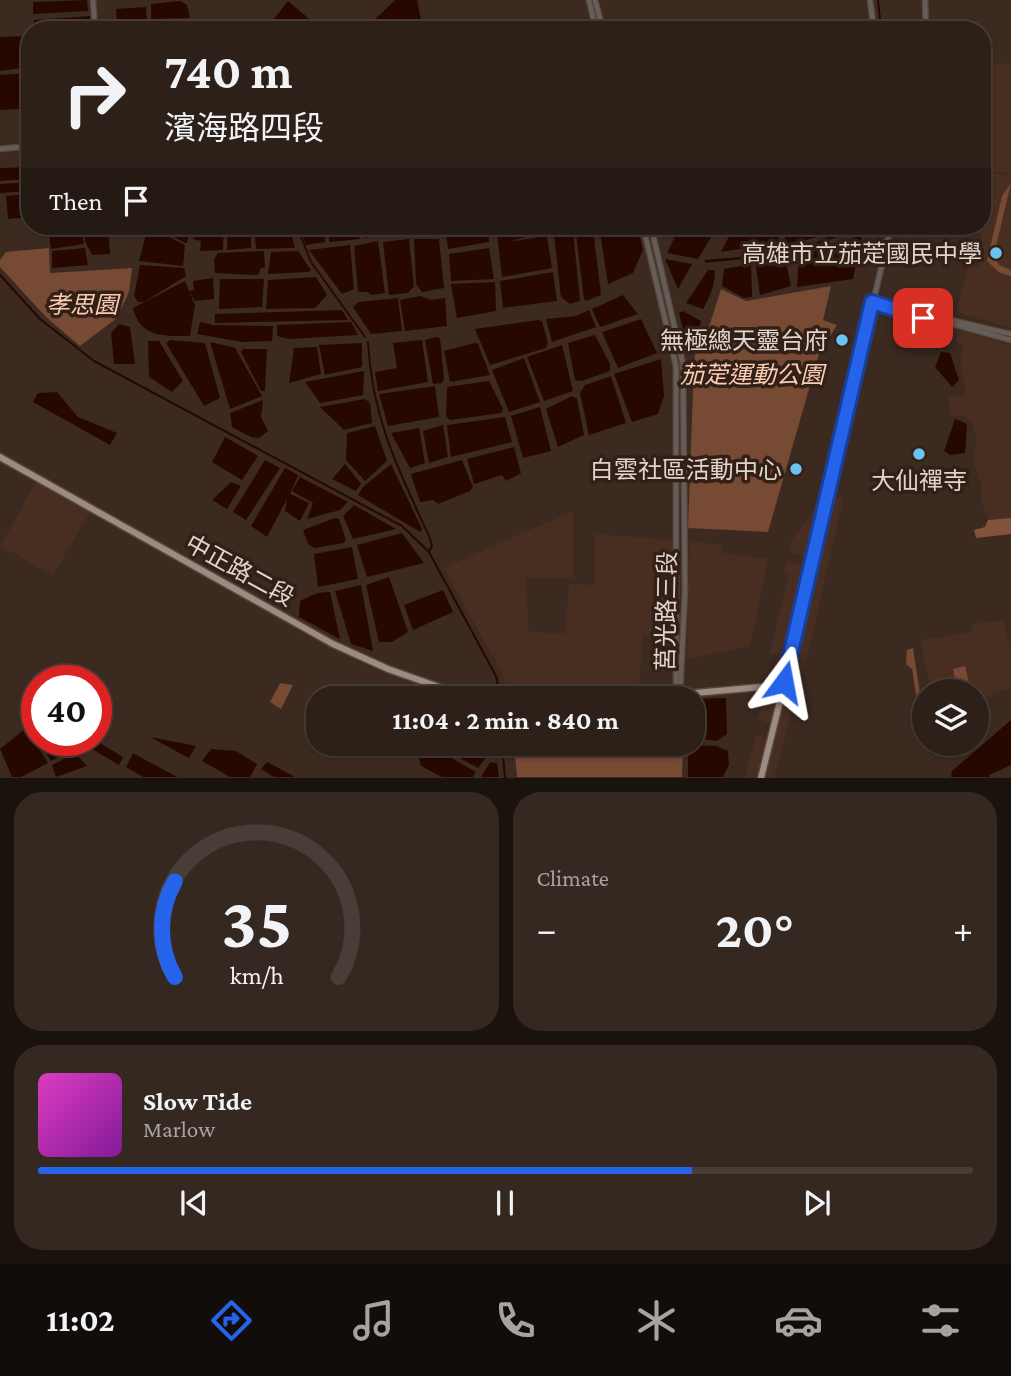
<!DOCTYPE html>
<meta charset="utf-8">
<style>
:root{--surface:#2d2018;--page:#352821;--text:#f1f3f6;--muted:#a7a3a2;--line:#483e37;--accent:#2563eb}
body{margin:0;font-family:"Crimson Pro","Noto Sans TC",serif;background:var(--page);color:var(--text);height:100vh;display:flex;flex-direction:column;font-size:26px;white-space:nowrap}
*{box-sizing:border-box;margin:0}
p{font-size:23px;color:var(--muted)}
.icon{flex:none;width:38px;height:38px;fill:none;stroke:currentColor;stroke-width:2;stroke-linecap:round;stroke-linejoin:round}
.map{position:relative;height:778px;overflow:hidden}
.panel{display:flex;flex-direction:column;gap:14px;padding:14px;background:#19120d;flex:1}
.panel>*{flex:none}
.banner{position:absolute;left:21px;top:21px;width:970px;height:214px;border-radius:28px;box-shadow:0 2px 5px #0004,0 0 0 2px var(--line);background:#2d2018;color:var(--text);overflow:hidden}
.tools{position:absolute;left:912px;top:679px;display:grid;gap:14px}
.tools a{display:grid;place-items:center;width:77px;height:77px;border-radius:50%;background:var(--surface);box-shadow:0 2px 5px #0004,0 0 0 2px var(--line);font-size:35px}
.speed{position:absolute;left:21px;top:665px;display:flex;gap:14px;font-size:35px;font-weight:700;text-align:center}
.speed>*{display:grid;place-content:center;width:91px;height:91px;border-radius:50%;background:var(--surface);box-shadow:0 2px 5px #0004,0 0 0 2px var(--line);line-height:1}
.speed .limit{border:10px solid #d22;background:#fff;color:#111}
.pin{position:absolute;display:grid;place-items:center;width:60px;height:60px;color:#fff;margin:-30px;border-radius:14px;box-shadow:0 4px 10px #0006}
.me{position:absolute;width:77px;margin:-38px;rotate:13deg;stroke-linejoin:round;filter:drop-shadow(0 0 5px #0008)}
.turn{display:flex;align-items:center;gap:24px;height:147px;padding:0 28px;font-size:32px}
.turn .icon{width:91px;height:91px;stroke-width:2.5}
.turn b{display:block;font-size:49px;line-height:60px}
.then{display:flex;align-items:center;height:66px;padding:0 28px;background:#0003;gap:14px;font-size:26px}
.big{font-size:52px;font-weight:700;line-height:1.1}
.panel .tile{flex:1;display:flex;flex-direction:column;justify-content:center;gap:10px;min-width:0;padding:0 24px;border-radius:28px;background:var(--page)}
.panel .dial{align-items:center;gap:0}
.dial svg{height:182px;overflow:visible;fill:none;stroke:var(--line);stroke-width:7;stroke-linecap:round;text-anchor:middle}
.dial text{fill:var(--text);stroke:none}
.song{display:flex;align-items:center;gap:21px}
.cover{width:84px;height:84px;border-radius:10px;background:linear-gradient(135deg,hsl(310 70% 55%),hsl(290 70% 35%))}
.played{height:7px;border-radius:4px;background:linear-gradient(90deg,var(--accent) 70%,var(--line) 70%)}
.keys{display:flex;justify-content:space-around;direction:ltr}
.heat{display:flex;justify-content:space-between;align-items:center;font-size:38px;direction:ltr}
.panel .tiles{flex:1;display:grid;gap:14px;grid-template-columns:1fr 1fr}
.tile:last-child{grid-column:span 2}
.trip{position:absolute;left:306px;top:686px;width:399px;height:70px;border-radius:28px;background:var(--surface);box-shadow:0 2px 5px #0004,0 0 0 2px var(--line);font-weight:700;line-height:70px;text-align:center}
.tab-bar{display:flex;height:112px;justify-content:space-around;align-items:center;background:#120d0a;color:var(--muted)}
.tab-bar .icon{width:49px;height:49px}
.tab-bar .active{color:var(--accent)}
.tab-bar b{font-size:32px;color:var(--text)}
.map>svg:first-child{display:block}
.built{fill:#472e21}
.green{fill:#764a33}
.forest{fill:#82533a}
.water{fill:#260800}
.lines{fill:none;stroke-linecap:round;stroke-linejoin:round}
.stream{stroke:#260800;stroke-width:2}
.tertiary-casing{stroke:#56453c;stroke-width:7}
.primary-casing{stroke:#56453c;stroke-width:9}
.tertiary{stroke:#665d58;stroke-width:4.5}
.primary{stroke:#9d8a80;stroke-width:6}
.route-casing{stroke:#184099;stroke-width:18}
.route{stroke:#2563eb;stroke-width:12}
.poi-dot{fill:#6cc3f2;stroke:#322017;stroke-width:2.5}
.labels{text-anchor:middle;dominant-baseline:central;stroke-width:7;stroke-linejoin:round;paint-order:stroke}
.poi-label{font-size:24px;fill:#e0d3cd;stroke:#322017;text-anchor:end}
.park-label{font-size:24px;font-style:italic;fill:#faccb4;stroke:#322017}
.street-label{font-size:24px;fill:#e0d3cd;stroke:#322017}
</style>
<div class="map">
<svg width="1011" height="778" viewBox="0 0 1011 778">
<rect width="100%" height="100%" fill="#3c2a20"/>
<!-- built -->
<g class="built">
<path d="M 982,62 L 1011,64 L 1011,173 L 982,171 Z"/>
<path d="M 982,173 L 1011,175 L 1011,328 L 956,312 L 968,267 L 981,267 L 981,240 L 978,226 L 982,226 Z"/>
<path d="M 957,330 L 1011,345 L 1011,518 L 988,520 L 981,500 L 981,482 L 973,462 L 976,438 L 971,422 L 965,416 L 949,415 L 949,396 L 966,395 L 961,364 L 963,344 L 957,343 Z"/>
<path d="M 36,481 L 90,511 L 53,576 L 1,546 Z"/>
<path d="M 819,493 L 843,499 L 809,650 L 774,777 L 745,778 L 756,735 L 766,738 L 770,724 L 758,719 L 766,683 L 764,670 L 773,672 L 778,656 L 770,653 L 789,574 L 784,573 L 786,562 L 806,567 L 809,558 L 788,552 L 792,540 L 815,508 Z"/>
<path d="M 573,511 L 573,578 L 525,577 L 529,632 L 565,634 L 569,584 L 595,585 L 595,534 L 672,540 L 671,636 L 643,635 L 639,693 L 592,698 L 507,698 L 505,679 L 444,568 Z"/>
<path d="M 690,541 L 722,545 L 722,553 L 768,559 L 750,646 L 687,659 Z"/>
<path d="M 1003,620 L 1011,650 L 1011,688 L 977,700 L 976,691 L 931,691 L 920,640 L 969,633 L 973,624 Z"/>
</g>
<!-- green -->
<g class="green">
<path d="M 1011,183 L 994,255 L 999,265 L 1011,270 L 1011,276 L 1000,273 L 987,261 L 1002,196 Z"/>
<path d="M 49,248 L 50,273 L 132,268 L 129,292 L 117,318 L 80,346 L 47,318 L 0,267 L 0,260 L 6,252 Z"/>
<path d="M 831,286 L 823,320 L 837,325 L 819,354 L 768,532 L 688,528 L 694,364 L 696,349 L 707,333 L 721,289 L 746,301 Z"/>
<path d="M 913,648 L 920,694 L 916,695 L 912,669 L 906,664 L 907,650 Z"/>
<path d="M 965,666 L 969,683 L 957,686 L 953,669 Z"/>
<path d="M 280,683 L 293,685 L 281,709 L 270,702 Z"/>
<path d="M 514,744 L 683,744 L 682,777 L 517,777 Z"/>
</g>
<!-- forest -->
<path class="forest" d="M 1011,518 L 1011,534 L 976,538 L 974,530 L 985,527 L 988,520 Z"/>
<!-- water -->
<g class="water">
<path d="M 87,0 L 88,11 L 33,14 L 33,2 Z"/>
<path d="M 395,0 L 417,0 L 423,30 L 389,30 L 372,22 Z"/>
<path d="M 180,1 L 187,5 L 190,18 L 151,19 L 151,4 Z"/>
<path d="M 288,1 L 314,23 L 310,30 L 270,30 L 274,19 Z"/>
<path d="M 146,7 L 147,24 L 117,26 L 116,9 Z"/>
<path d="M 90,16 L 91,30 L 35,30 L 34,20 Z"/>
<path d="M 26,36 L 30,67 L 0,71 L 0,37 Z"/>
<path d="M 30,73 L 30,108 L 0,110 L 0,75 Z"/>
<path d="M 30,167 L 30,179 L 0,181 L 0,168 Z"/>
<path d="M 30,182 L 30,191 L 0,193 L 0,184 Z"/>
<path d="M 30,194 L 30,217 L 8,219 L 6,196 Z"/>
<path d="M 48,226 L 81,226 L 84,244 L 51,249 Z"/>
<path d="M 83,226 L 108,226 L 110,254 L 92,255 L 85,241 Z"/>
<path d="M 154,226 L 190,226 L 187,243 L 185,243 Z"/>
<path d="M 197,226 L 224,226 L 223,250 L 200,251 L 201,241 L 193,239 Z"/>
<path d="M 228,226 L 251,226 L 251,248 L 227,250 Z"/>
<path d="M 254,226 L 289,226 L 295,248 L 256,249 Z"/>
<path d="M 299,226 L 326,226 L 325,242 L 306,245 Z"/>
<path d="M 329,226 L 359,226 L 360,239 L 329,242 Z"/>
<path d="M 362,226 L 393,226 L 394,233 L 364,238 Z"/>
<path d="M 397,226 L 438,226 L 439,232 L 397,236 Z"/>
<path d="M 445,226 L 488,226 L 489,242 L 448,249 Z"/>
<path d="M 496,226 L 549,226 L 549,230 L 508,242 L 547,236 L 552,268 L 502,277 Z"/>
<path d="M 575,226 L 587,226 L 589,234 L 594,237 L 601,295 L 586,301 L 584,299 Z"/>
<path d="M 599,226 L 637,226 L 643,250 L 633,273 L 608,284 Z"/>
<path d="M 680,226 L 702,226 L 715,231 L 698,259 L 667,253 Z"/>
<path d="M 734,226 L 780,226 L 777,243 L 721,252 Z"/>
<path d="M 786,226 L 818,226 L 817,237 L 785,246 Z"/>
<path d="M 823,226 L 857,226 C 813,254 757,258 705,263 L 705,260 C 743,256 794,256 829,236 L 828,232 L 822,232 Z"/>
<path d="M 148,227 L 185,245 L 183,266 L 139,261 Z"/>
<path d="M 573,231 L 580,301 L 570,304 L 561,297 L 554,235 Z"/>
<path d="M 863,232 L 853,279 L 797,287 L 799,254 L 838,247 Z"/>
<path d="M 409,239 L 414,286 L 408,293 L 389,295 L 383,242 Z"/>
<path d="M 414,239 L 439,239 L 444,288 L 422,292 L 416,284 Z"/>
<path d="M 378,241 L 385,293 L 371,295 L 368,292 L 358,292 L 354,246 Z"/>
<path d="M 350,245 L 354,289 L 342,294 L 309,250 Z"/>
<path d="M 85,248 L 88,265 L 52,268 L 52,251 Z"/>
<path d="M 489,248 L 494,279 L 451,281 L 449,254 Z"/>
<path d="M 264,251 L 265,268 L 261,268 L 258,275 L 215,273 L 214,259 L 218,253 Z"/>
<path d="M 298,251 L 311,270 L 308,272 L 268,274 L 271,252 Z"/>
<path d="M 785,257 L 791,286 L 760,295 L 755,261 Z"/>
<path d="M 665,259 L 692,264 L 678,289 Z"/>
<path d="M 751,264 L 752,297 L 744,298 L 722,286 L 724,269 Z"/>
<path d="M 140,265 L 184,268 L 186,276 L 144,302 L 138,302 L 134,296 Z"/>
<path d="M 708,270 L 715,270 C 715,286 710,296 703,309 L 686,303 Z"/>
<path d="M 553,272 L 557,301 L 503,308 L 500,281 Z"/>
<path d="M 316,277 L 327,295 L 315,308 L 266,309 L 268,280 Z"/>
<path d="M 213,278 L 214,299 L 195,301 L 189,291 L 194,290 L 193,281 Z"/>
<path d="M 220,279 L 264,279 L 262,307 L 219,309 Z"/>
<path d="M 185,281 L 195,305 L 190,336 C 165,336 140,338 133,308 Z"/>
<path d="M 495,282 L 496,311 L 457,318 L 451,284 Z"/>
<path d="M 623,295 L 638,314 L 600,327 L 592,309 Z"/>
<path d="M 420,296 L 431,300 L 445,298 L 447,326 L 405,331 L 400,300 Z"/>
<path d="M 398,298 L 402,331 L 371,334 L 353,307 L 358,302 Z"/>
<path d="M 342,310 L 348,320 L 215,323 L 215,314 Z"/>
<path d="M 589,310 L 596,327 L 552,342 L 546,319 L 576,316 Z"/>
<path d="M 683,311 L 701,321 L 698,336 L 688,350 L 679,313 Z"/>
<path d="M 641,319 L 657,353 L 618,368 L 602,332 Z"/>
<path d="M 538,320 L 542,321 L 548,343 L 546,348 L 490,365 L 475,329 Z"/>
<path d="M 200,322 L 213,325 L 273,326 L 272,341 L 242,342 L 197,334 Z"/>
<path d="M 351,322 L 358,335 L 289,339 L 277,336 L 277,325 Z"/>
<path d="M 119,324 L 130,327 L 135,364 L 114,364 L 111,333 Z"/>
<path d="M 595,335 L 610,364 L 610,371 L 582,381 L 575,380 L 568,343 Z"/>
<path d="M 437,337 L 440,338 L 444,379 L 442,383 L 433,384 L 425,340 Z"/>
<path d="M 170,340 L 205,343 L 220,398 L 204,406 L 166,343 Z"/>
<path d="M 422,340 L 428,382 L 378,391 L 375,372 L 397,368 L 393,343 Z"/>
<path d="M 148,341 L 159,341 L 183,381 L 172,392 L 149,377 Z"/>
<path d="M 210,342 L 235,348 L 262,396 L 230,409 Z"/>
<path d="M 362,343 L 362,367 L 325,375 L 319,345 Z"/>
<path d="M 475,343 L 478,344 L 490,375 L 450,382 L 444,351 Z"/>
<path d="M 562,345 L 573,391 L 544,401 L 527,357 Z"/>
<path d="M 317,347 L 321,374 L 289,383 L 294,348 Z"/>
<path d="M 243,349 L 267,349 L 265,391 L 261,391 L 241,352 Z"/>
<path d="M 941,352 L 950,353 L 959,380 L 952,387 L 935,367 Z"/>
<path d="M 524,358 L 540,402 L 509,412 L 492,370 Z"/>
<path d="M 661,359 L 664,396 L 658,414 L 632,422 L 614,374 Z"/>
<path d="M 364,371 L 363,395 L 320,403 L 305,382 Z"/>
<path d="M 611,376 L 626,423 L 589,435 L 580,393 L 585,385 Z"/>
<path d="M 489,381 L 503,409 L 501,413 L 450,420 L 446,416 L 447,387 Z"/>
<path d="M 435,386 L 439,417 L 388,426 L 379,394 Z"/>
<path d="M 57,392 L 78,417 L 117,433 L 110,445 L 33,402 L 38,393 Z"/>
<path d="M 572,396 L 577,399 L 584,435 L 558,447 L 546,409 Z"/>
<path d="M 365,399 L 370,403 L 372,423 L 344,430 L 320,407 Z"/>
<path d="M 263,400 L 261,417 L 268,431 L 259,438 L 251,437 L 232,427 L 230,413 Z"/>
<path d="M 540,407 L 551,451 L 523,458 L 511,416 Z"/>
<path d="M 505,417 L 512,442 L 451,457 L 447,425 Z"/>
<path d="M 955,419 L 967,424 L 965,453 L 950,455 L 944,451 Z"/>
<path d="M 443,425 L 448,457 L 429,463 L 423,431 Z"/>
<path d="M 375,426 L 387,461 L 365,481 L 346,460 L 347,433 Z"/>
<path d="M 419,428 L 425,463 L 410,468 L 391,433 Z"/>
<path d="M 225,437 L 258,456 L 242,480 L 212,462 Z"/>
<path d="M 514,447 L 521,473 L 506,481 L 502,475 L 474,484 L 467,459 Z"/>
<path d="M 265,460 L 280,468 L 246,520 L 233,512 Z"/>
<path d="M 462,460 L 473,487 L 470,491 L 438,504 L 433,500 L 420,502 L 411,474 Z"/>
<path d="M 345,464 L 361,484 L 356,491 L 332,479 Z"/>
<path d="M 391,464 L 422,529 L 420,532 L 358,495 L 363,487 Z"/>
<path d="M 285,468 L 298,475 L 290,494 L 309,503 L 300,521 L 285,511 L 287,499 L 267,537 L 251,526 Z"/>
<path d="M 300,477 L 348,502 L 340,510 L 307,519 L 313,503 L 292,491 Z"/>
<path d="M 231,482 L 241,486 L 227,509 L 212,500 Z"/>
<path d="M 354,505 L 396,529 L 353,539 L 343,516 Z"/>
<path d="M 335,518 L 339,519 L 346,540 L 344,543 L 314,548 L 308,544 L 303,530 Z"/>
<path d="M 402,533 L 424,563 L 367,577 L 357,545 Z"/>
<path d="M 352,547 L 358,579 L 318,587 L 314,554 Z"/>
<path d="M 389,577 L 408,632 L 392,642 L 379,642 L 366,585 Z"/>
<path d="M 361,585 L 373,651 L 351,644 L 335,591 Z"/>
<path d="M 443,590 L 453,612 L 413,630 L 404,605 Z"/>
<path d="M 330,592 L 340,639 L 299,617 L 300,601 L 317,593 Z"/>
<path d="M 726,698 L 727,734 L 717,741 L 693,738 L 693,699 Z"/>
<path d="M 1011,720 L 1011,765 L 989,775 L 990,777 L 951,777 L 952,771 Z"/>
<path d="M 26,728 L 48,763 L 21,777 L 12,777 L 0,749 Z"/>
<path d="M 150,737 L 196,746 L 189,758 Z"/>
<path d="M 38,740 L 62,740 L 72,751 L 51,761 Z"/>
<path d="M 77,740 L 95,740 L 123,757 L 119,765 Z"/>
<path d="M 434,744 L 482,744 L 488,755 L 478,768 Z"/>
<path d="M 428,745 L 476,772 L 473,777 L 442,777 L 421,766 L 419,759 Z"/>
<path d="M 688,745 L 716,746 L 728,751 L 729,765 L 723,777 L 688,777 Z"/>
<path d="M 211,749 L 236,751 L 257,764 L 250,777 L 230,777 L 202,761 Z"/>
<path d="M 133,753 L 177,777 L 143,777 L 126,767 Z"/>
<path d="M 72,755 L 77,755 L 87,766 L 56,777 L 52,765 Z"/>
<path d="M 267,762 L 295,777 L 274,777 L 261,769 Z"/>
<path d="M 490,762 L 497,763 L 499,777 L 481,777 Z"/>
</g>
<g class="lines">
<!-- stream -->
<g class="stream">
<path d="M 878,0 L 881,30"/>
<path d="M 297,226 L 311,262 L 365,337"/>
<path d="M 0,275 L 40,319 L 94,361 L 402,526 L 429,552 L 496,676 L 501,698"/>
<path d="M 368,342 C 372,418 398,469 429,536 L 432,545 L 429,552"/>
<path d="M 502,744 L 505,778"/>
</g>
<!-- tertiary casing -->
<g class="tertiary-casing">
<g id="tertiary">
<path d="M 93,0 L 95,30"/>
<path d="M 589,0 L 596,30"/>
<path d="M 595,0 L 603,30"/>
<path d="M 870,0 L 874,30"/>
<path d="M 925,0 L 926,30"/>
<path d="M 0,149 L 30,146"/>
<path d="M 643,226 L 676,366 L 676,687 L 680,694"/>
<path d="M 651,226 L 683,364 L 685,591 L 680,693"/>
<path d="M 872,302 L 1011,340"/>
<path d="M 873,302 L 1011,334"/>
<path d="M 784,685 L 891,226"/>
</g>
</g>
<!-- primary casing -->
<g class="primary-casing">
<g id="primary">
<path d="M 0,457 L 333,644 L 388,669 L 470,698"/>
<path d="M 639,698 L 784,685 L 761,778"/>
</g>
</g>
<!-- tertiary -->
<use href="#tertiary" class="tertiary"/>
<!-- primary -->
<use href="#primary" class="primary"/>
</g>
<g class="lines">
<!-- route casing -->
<g class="route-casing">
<path id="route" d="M 784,682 L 872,302 L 923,318"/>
</g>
<!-- route -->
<use href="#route" class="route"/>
</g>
<!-- markers -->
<g class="poi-dot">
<circle cx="996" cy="253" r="7"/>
<circle cx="842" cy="340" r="7"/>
<circle cx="919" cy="454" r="7"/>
<circle cx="796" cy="469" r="7"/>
</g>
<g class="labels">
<!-- poi labels -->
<g class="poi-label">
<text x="982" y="253">高雄市立茄萣國民中學</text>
<text x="828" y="340">無極總天靈台府</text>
<text x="782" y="469">白雲社區活動中心</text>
<text x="919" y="480" text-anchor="middle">大仙禪寺</text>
</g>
<!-- park labels -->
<g class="park-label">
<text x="82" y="304">孝思園</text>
<text x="752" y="374">茄萣運動公園</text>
</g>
<!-- street labels -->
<g class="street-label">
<text transform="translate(240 570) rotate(29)">中正路二段</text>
<text transform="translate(666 611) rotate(-89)">莒光路三段</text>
</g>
</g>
</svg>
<div class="tools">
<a><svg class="icon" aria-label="layers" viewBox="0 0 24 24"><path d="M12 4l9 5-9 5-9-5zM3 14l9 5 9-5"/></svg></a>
</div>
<div class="speed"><div class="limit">40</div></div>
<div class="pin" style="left:923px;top:318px;background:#d93025"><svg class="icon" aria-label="arrive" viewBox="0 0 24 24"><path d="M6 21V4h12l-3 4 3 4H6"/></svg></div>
<svg class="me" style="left:784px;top:682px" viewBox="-20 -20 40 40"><path d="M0-17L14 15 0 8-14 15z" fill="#2563eb" stroke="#fff" stroke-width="4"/></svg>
<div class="trip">11:04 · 2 min · 840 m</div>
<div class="banner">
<div class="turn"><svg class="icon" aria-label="right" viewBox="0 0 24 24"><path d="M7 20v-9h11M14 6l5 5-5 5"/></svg><div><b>740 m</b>濱海路四段</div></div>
<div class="then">Then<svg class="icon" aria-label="arrive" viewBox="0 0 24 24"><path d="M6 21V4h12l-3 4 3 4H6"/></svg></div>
</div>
</div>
<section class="panel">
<div class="tiles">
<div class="tile dial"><svg viewBox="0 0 100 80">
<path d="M14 69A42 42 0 1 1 86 69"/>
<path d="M14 69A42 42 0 0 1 14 27" stroke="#2563eb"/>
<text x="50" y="56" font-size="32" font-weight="700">35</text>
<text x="50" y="72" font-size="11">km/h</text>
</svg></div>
<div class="tile"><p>Climate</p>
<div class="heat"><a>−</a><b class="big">20°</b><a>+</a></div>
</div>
<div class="tile">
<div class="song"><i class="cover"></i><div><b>Slow Tide</b><p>Marlow</p></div></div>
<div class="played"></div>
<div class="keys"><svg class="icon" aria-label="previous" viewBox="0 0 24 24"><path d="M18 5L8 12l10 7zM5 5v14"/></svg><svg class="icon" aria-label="pause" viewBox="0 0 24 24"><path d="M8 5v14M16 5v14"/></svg><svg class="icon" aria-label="next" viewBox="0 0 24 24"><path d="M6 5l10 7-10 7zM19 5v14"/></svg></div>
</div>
</div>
</section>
<nav class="tab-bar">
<b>11:02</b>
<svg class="icon active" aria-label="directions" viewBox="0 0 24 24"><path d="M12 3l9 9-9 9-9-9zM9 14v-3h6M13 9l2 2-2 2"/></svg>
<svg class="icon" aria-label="music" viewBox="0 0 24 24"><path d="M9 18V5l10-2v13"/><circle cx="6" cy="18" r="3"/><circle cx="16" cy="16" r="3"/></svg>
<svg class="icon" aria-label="phone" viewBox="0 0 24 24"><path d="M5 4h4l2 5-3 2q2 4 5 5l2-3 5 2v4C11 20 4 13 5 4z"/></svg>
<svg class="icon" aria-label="climate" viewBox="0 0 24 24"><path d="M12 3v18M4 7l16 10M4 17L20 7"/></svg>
<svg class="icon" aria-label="car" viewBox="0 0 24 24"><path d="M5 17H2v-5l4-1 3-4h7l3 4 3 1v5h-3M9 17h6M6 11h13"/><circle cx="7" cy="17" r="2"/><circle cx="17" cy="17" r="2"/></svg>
<svg class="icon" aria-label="filters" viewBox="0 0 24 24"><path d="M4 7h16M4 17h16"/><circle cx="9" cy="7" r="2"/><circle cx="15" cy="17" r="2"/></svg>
</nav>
